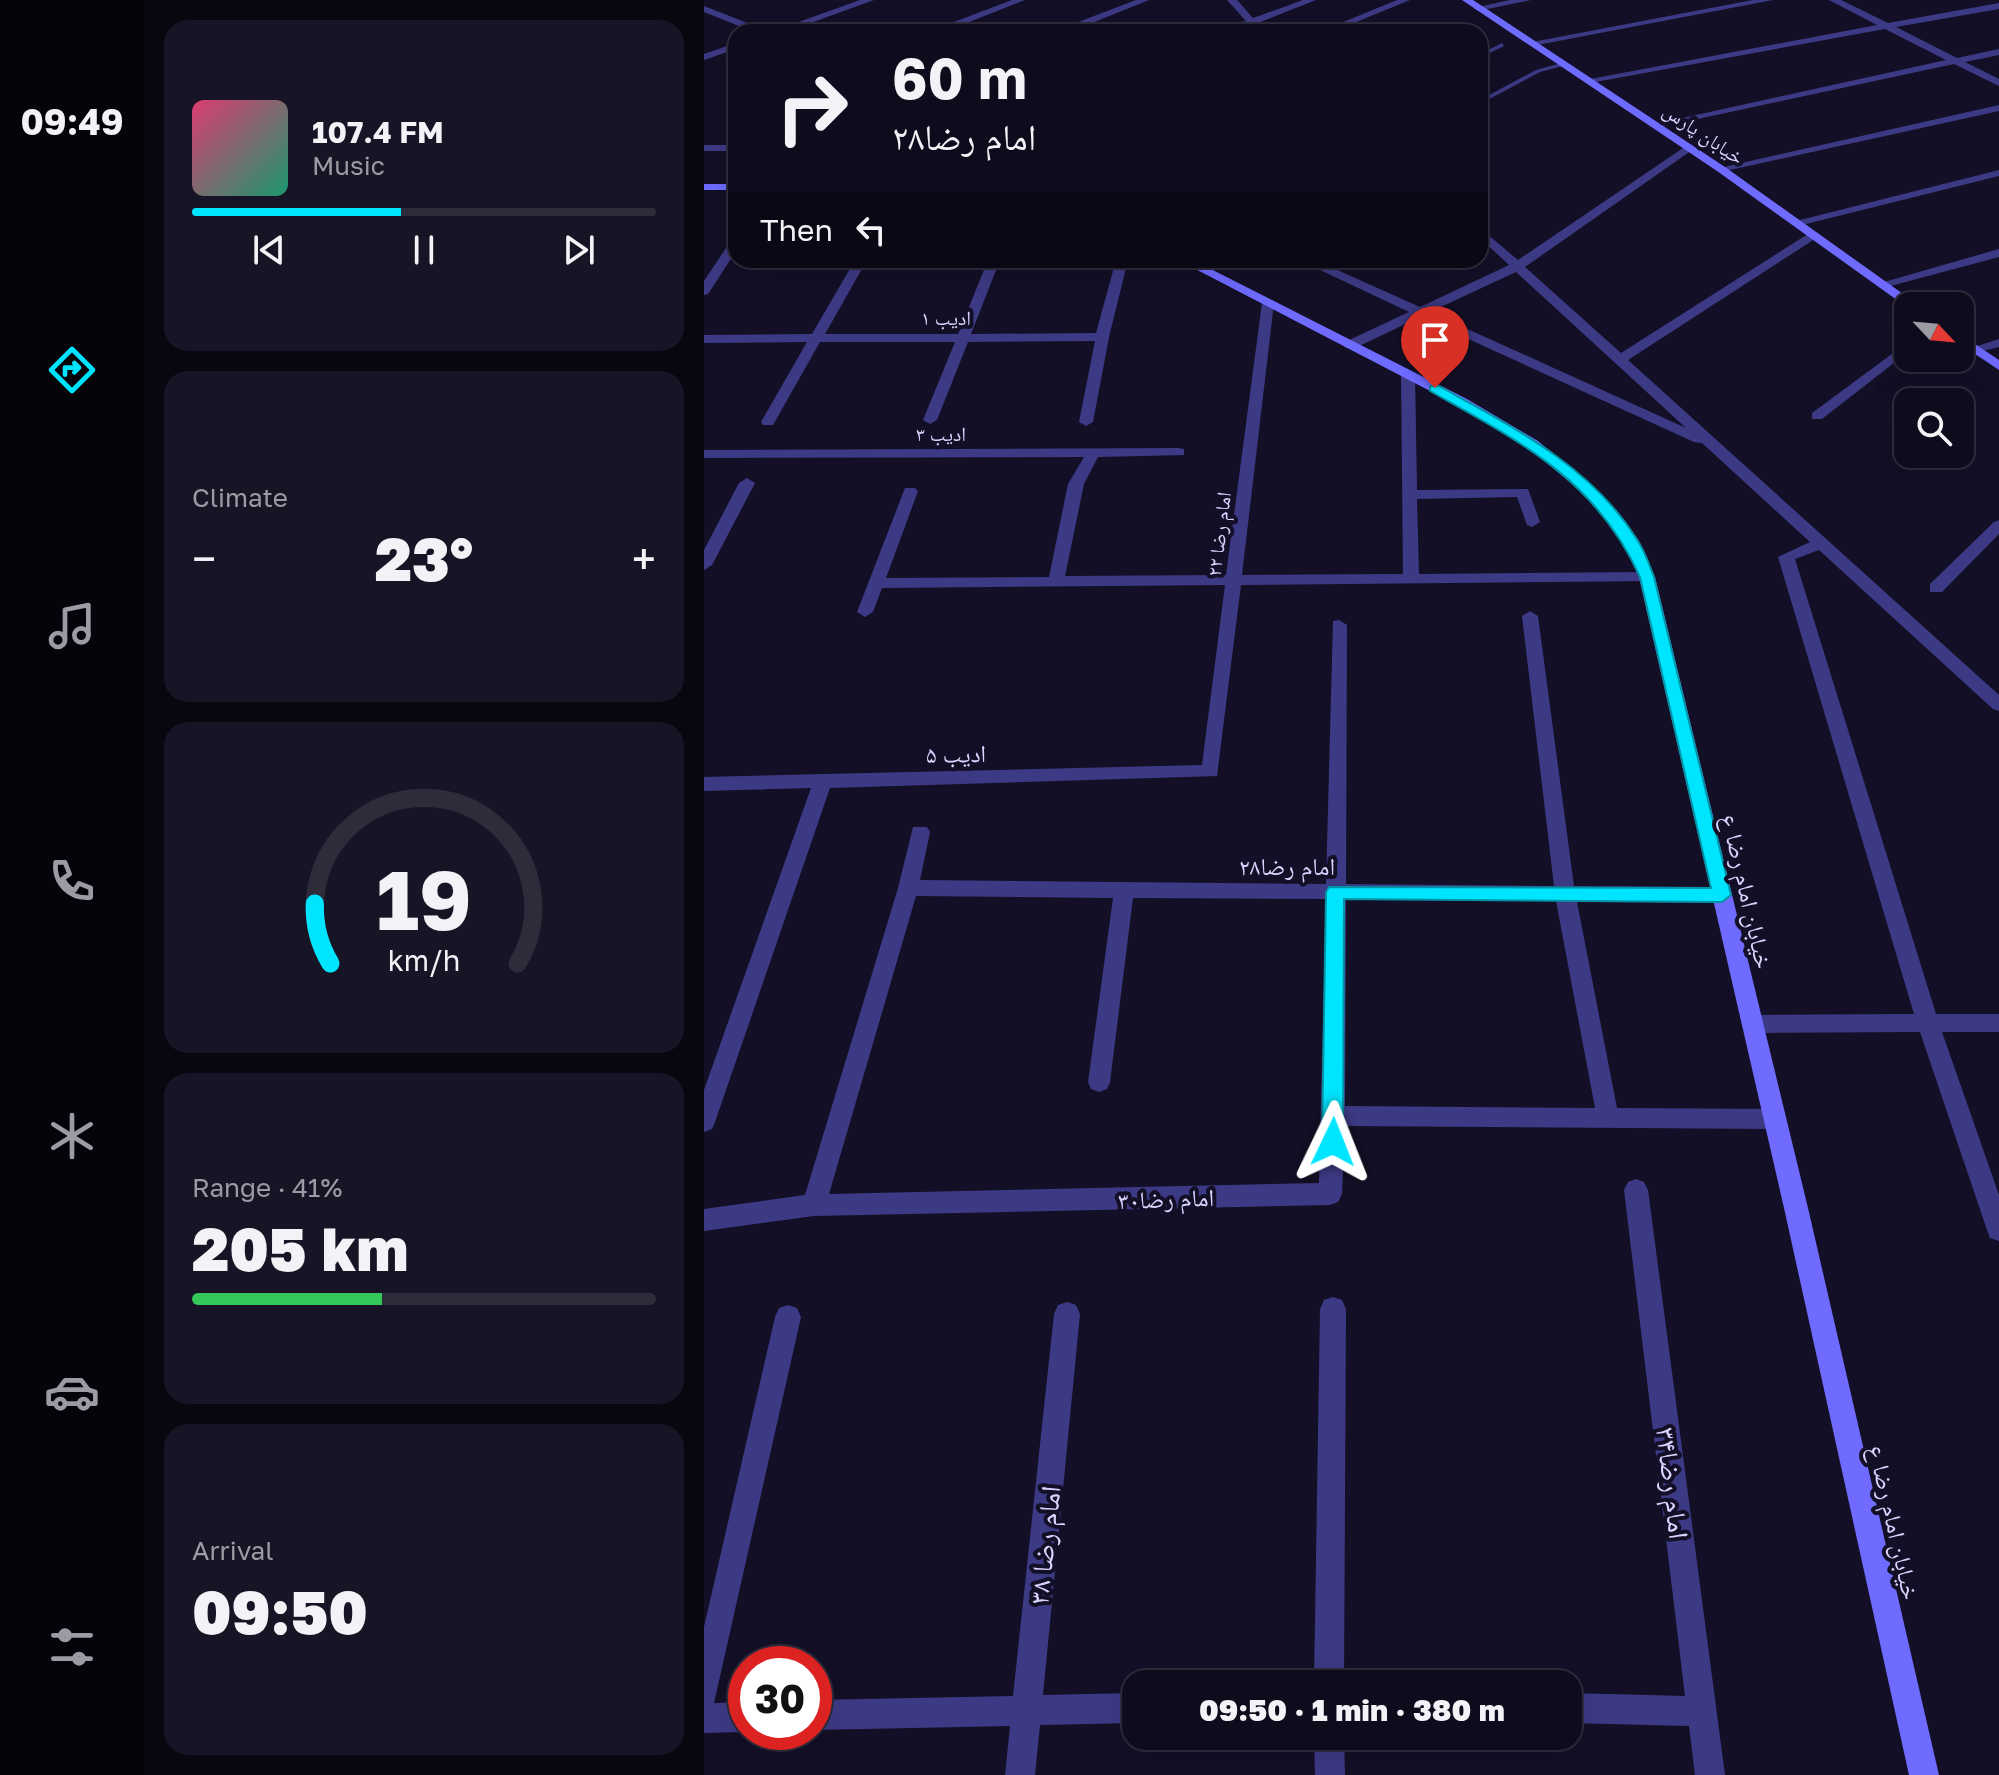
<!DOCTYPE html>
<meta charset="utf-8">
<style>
:root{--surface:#0e0b1c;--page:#171425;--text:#f1f3f6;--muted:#9b9ba3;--line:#2e2b3b;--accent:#00e5ff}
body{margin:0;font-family:"Golos Text","Noto Naskh Arabic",sans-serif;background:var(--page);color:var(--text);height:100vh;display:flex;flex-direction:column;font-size:30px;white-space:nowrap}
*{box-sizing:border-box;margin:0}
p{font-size:26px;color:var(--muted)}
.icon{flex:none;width:44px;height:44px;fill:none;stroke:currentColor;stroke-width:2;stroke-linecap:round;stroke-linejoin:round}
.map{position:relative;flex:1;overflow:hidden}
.drawer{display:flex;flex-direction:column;gap:20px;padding:20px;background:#08060f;width:560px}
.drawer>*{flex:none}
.hud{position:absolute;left:24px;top:24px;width:760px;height:244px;border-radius:24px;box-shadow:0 8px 32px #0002,0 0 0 2px var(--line);background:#0e0b1c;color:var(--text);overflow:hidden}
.needle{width:52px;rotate:116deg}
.controls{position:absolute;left:1190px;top:292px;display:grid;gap:16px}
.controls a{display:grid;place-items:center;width:80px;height:80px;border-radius:16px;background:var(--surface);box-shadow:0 8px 32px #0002,0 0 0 2px var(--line);font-size:40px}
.speed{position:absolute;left:24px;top:1646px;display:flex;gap:16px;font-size:40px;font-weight:700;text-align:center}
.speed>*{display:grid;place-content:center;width:104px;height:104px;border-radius:50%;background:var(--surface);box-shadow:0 8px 32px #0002,0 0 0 2px var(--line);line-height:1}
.speed .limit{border:12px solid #d22;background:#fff;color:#111}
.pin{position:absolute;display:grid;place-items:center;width:68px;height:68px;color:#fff;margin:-82px -34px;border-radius:50% 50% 50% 0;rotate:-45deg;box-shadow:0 0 8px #0007}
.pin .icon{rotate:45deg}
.me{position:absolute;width:88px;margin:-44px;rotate:2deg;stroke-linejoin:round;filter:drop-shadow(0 0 6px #0008)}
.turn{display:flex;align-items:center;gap:28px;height:168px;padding:0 32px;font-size:36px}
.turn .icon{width:104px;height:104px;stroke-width:2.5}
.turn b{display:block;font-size:56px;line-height:68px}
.then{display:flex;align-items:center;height:76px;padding:0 32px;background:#0003;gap:16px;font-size:30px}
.big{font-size:60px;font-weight:800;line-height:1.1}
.drawer .widget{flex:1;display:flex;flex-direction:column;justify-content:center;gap:12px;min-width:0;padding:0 28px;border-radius:24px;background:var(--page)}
.drawer .dial{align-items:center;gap:0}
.dial svg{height:208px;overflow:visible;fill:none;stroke:var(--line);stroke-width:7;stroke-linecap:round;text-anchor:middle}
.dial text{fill:var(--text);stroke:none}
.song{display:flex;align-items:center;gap:24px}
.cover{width:96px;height:96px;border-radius:12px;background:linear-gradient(135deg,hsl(340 70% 55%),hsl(160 70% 35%))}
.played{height:8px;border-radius:4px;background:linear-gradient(90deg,var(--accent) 45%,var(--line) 45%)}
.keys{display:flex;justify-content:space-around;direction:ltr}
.heat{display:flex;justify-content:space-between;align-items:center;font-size:44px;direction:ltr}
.charge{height:12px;border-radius:6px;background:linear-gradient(90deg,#34c759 41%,var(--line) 0)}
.trip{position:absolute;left:418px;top:1670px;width:460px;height:80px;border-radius:24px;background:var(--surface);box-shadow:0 8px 32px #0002,0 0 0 2px var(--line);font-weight:800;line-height:80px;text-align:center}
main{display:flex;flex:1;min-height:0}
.tabs{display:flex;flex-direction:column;width:144px;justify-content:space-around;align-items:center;background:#06040b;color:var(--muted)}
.tabs .icon{width:56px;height:56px}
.tabs .on{color:var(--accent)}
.tabs b{font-size:36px;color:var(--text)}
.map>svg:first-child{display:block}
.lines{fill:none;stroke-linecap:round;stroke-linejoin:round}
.lane{fill:#3d3a85;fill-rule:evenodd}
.street{fill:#3d3a85;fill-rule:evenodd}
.secondary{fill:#6f6bff;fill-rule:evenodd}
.route{fill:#00e5ff;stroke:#0095a6;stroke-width:2}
.labels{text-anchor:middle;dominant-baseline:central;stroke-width:8;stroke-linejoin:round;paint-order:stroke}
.far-street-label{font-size:20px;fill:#d9d4ff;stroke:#130f26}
.street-label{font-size:24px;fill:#d9d4ff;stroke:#130f26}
.near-street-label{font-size:28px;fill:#d9d4ff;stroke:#130f26}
</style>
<main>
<nav class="tabs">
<b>09:49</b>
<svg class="icon on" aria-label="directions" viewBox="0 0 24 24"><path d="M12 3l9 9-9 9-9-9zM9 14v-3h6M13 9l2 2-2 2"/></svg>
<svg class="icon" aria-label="music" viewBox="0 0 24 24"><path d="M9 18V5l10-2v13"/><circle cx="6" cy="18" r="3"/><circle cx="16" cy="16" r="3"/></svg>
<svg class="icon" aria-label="phone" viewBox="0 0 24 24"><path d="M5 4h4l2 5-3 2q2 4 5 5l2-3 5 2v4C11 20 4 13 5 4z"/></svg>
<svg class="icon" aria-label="climate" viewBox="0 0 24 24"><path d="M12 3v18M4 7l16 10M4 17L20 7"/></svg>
<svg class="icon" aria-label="car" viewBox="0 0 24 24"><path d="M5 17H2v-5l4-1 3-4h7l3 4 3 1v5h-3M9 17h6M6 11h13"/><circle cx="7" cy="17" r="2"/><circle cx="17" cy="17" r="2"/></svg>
<svg class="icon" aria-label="filters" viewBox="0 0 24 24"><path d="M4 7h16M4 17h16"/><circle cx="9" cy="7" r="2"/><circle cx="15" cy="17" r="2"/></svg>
</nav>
<section class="drawer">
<div class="widget">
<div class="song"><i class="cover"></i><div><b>107.4 FM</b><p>Music</p></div></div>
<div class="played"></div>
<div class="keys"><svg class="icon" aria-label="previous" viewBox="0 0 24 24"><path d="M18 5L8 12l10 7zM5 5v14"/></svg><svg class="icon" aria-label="pause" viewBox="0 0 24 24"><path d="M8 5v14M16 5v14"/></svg><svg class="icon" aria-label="next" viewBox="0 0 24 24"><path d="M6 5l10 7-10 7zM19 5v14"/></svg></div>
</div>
<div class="widget"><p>Climate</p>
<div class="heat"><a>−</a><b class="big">23°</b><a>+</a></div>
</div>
<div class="widget dial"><svg viewBox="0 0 100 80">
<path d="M14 69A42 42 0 1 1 86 69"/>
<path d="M14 69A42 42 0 0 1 8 46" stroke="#00e5ff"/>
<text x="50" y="56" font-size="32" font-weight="700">19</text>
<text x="50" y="72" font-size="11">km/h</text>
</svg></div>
<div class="widget"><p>Range · 41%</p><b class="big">205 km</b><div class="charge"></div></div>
<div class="widget"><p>Arrival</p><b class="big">09:50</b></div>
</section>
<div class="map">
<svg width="1295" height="1775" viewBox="0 0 1295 1775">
<rect width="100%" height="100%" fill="#130f26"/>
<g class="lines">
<!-- lane -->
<g class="lane">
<path d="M 798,43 L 800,46 L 776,58 L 776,54 Z"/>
<path d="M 861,62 L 863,65 L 836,72 L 776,104 L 776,100 L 832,70 Z"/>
</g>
<!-- street -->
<g class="street">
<path d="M 156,0 L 170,0 L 101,25 L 241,28 L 242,25 L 308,0 L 321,0 L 250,28 L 368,27 L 369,24 L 432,0 L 445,0 L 378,27 L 522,25 L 542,21 L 523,0 L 533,0 L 549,18 L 599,0 L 612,0 L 554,23 L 559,29 L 554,32 L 546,25 L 522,31 L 67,32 Z"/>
<path d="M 693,0 L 706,0 L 628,32 L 615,32 Z"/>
<path d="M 806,0 L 827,0 L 774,11 L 769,8 Z"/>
<path d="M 1049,0 L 1069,0 L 828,46 L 823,43 Z"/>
<path d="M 1125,0 L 1137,0 L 1184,23 L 1295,3 L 1295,9 L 1192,27 L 1253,58 L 1295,49 L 1295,55 L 1261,62 L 1295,79 L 1295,86 L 1250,64 L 952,128 L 947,125 L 1242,60 L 1181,29 L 886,83 L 881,80 L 1173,25 Z"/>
<path d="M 0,6 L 61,30 L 63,32 L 50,32 L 0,12 Z"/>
<path d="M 32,43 L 32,49 L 0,60 L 0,54 Z"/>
<path d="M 1295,105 L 1295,111 L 1017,172 L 1011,169 Z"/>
<rect x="0" y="145" width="32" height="6"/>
<path d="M 982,146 L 991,148 L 821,267 L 917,353 L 1107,232 L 1117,235 L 924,360 L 1295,695 L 1295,711 L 1289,709 L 1115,550 L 1091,559 L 1232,1014 L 1295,1014 L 1295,1032 L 1238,1032 L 1295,1195 L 1295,1241 L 1286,1238 L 1283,1230 L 1216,1032 L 1049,1033 L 1041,1030 L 1038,1024 L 1041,1018 L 1049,1015 L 1210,1014 L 1074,557 L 1106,542 L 998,443 L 990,442 L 716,317 L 651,348 L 641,348 L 641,342 L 705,312 L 595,260 L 611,260 L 716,307 L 805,265 L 776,238 L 776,228 L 814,260 ZM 812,272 L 982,428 L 726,312 Z"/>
<path d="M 1295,170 L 1295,176 L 1094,226 L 1088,222 Z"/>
<path d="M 32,238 L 32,251 L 4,294 L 0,295 L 0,281 L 28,239 Z"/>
<path d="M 1295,249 L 1295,257 L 1179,288 L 1173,284 Z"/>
<path d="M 151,260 L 163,260 L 121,334 L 254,334 L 284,260 L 296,260 L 267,334 L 392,333 L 412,260 L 424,260 L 405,337 L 389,422 L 382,426 L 375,422 L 391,341 L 264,342 L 233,420 L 226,424 L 219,420 L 251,342 L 116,342 L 69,425 L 59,425 L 57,422 L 103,342 L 0,343 L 0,335 L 108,334 Z"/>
<path d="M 564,299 L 570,303 L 538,575 L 699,574 L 697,374 L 704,370 L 711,374 L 713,490 L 824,489 L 836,522 L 828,527 L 823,525 L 813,497 L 713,499 L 715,574 L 943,572 L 949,573 L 949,581 L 537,585 L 513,776 L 126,788 L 11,1122 L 8,1129 L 0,1132 L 0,1090 L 107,788 L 0,791 L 0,777 L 498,765 L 521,585 L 178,588 L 169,612 L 161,617 L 153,612 L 201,488 L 211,488 L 214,491 L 182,578 L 345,577 L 364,484 L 380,457 L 0,458 L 0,450 L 475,448 L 480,449 L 480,455 L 394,457 L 380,484 L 361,576 L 522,575 L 558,303 Z"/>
<path d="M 1295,339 L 1295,347 L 1271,353 L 1264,349 Z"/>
<path d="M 1204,342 L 1204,352 L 1118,419 L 1108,419 L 1108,413 Z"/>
<path d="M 43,478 L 51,483 L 8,565 L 0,570 L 0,550 L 35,483 Z"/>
<path d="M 1295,520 L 1295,534 L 1238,592 L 1226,592 L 1226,584 L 1290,522 Z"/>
<path d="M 826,611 L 834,616 L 870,886 L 1018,887 L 1025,889 L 1028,895 L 1025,901 L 1018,903 L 873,902 L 913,1108 L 1071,1109 L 1079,1112 L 1082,1119 L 1079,1126 L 1071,1129 L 641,1126 L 638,1194 L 634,1202 L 626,1205 L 110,1216 L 0,1231 L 0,1209 L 101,1195 L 194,888 L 209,827 L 223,827 L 226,832 L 216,880 L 622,884 L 629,621 L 635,620 L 643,625 L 642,884 L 850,886 L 818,616 ZM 212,896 L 409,898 L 384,1082 L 387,1089 L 395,1092 L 403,1089 L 406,1082 L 429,898 L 622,899 L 615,1183 L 125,1194 ZM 642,900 L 852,901 L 891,1108 L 641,1106 Z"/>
<path d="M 932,1179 L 940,1182 L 944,1190 L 1021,1775 L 991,1775 L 985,1726 L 864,1723 L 864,1693 L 981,1696 L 920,1190 L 924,1182 Z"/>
<path d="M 629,1297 L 638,1300 L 642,1309 L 640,1684 L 610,1684 L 616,1309 L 620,1300 Z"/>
<path d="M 363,1302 L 372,1305 L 376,1314 L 339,1695 L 432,1693 L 432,1723 L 336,1725 L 331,1775 L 301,1775 L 306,1726 L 110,1730 L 110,1700 L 309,1696 L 350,1314 L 354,1305 Z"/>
<path d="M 84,1305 L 93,1308 L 97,1317 L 10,1703 L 42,1702 L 42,1732 L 0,1733 L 0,1627 L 71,1317 L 75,1308 Z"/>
<path d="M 610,1736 L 640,1736 L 641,1775 L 611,1775 Z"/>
</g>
<!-- secondary -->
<g class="secondary">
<path d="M 758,0 L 769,0 L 1021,167 L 1216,306 L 1204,308 L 1013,171 Z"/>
<rect x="0" y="184" width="32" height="6"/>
<path d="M 474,260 L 489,260 L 763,399 L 834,441 L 897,494 L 934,539 L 951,577 L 1104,1208 L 1235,1775 L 1205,1775 L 1080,1208 L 935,577 L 919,540 L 887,500 L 824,447 L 753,405 Z"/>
<path d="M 1256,334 L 1295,360 L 1295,370 L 1256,344 Z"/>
</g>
</g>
<!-- route -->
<path class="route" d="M 726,386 L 735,386 C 807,426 887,466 932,538 C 940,549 945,564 950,577 L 1027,895 L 1018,902 L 640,899 L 639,1142 L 636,1149 L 629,1152 L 621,1149 L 618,1142 L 622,892 L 625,887 L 1007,888 L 936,577 C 892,479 815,441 726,391 Z"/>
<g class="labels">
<!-- far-street labels -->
<g class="far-street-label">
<text transform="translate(1000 133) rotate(34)">خیابان پارس</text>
<text x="242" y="317">ادیب ۱</text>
<text x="237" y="433">ادیب ۳</text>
<text transform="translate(514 534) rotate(-83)">امام رضا ۲۲</text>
</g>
<!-- street labels -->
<g class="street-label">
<text transform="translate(252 753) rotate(-1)">ادیب ۵</text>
<text x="583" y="865">امام رضا۲۸</text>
<text transform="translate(1044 891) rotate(77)">خیابان امام رضا ع</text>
<text transform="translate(462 1198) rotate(-2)">امام رضا۳۰</text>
<text transform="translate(1191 1522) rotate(77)">خیابان امام رضا ع</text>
</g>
<!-- near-street labels -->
<g class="near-street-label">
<text transform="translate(969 1483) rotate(83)">امام رضا۳۴</text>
<text transform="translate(340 1545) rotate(-84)">امام رضا ۳۸</text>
</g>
</g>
</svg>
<div class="controls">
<a><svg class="needle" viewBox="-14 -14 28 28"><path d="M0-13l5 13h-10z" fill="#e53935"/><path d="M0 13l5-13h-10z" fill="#9b9ba3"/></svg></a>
<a><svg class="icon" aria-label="search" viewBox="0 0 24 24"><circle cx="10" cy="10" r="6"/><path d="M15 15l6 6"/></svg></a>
</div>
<div class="speed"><div class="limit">30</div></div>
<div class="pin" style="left:731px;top:388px;background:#d93025"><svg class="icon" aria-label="arrive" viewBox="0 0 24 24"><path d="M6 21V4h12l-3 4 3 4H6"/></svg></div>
<svg class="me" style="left:629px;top:1142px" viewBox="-20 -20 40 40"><path d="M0-17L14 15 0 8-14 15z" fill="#00e5ff" stroke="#fff" stroke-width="4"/></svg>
<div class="trip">09:50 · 1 min · 380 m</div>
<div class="hud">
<div class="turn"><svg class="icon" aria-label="right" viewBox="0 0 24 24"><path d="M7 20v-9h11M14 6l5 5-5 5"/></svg><div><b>60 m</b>امام رضا۲۸</div></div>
<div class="then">Then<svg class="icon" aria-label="left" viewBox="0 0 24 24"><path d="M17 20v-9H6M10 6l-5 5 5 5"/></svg></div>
</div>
</div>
</main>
